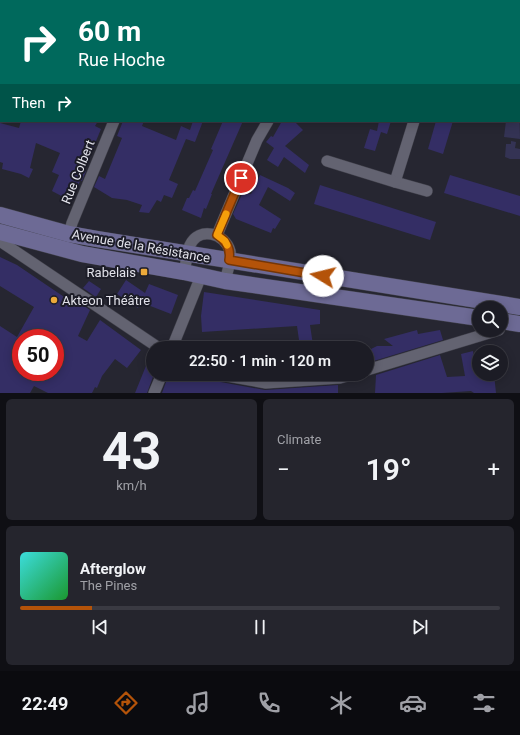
<!DOCTYPE html>
<meta charset="utf-8">
<style>
:root{--surface:#1c1c25;--page:#25252d;--text:#f1f3f6;--muted:#a0a1a7;--line:#3a3a42;--accent:#b45309}
body{margin:0;font-family:Roboto,sans-serif;background:var(--page);color:var(--text);height:100vh;display:flex;flex-direction:column;font-size:15px;white-space:nowrap}
*{box-sizing:border-box;margin:0}
p{font-size:13px;color:var(--muted)}
.icon{flex:none;width:22px;height:22px;fill:none;stroke:currentColor;stroke-width:2;stroke-linecap:round;stroke-linejoin:round}
.map{position:relative;height:393px;overflow:hidden}
.sheet{display:flex;flex-direction:column;gap:6px;padding:6px;background:#0f0f14;flex:1}
.sheet>*{flex:none}
.top-card{position:absolute;left:0px;top:0px;width:520px;height:122px;box-shadow:0 2px 10px #0003,0 0 0 1px var(--line);background:#00695c;color:#fff;overflow:hidden}
.tools{position:absolute;left:472px;top:301px;display:grid;gap:8px}
.tools a{display:grid;place-items:center;width:36px;height:36px;border-radius:50%;background:var(--surface);box-shadow:0 2px 10px #0003,0 0 0 1px var(--line);font-size:20px}
.speed{position:absolute;left:12px;top:329px;display:flex;gap:8px;font-size:20px;font-weight:700;text-align:center}
.speed>*{display:grid;place-content:center;width:52px;height:52px;border-radius:50%;background:var(--surface);box-shadow:0 2px 10px #0003,0 0 0 1px var(--line);line-height:1}
.speed .limit{border:6px solid #d22;background:#fff;color:#111}
.pin{position:absolute;display:grid;place-items:center;width:34px;height:34px;color:#fff;margin:-17px;border:2px solid #fff;border-radius:50%;box-shadow:0 1px 4px #0007}
.me{position:absolute;width:44px;margin:-22px;rotate:279deg;stroke-linejoin:round;filter:drop-shadow(0 0 3px #0008)}
.turn{display:flex;align-items:center;gap:14px;height:84px;padding:0 12px;font-size:18px}
.turn .icon{width:52px;height:52px;stroke-width:2.5}
.turn b{display:block;font-size:28px;line-height:34px}
.then{display:flex;align-items:center;height:38px;padding:0 12px;background:#0003;gap:8px;font-size:15px}
.big{font-size:30px;font-weight:600;line-height:1.1}
.sheet .card{flex:1;display:flex;flex-direction:column;justify-content:center;gap:6px;min-width:0;padding:0 14px;border-radius:6px;background:var(--page)}
.sheet .dial{align-items:center;gap:0}
.dial b{font-size:52px;line-height:1}
.song{display:flex;align-items:center;gap:12px}
.cover{width:48px;height:48px;border-radius:6px;background:linear-gradient(135deg,hsl(180 70% 55%),hsl(130 70% 35%))}
.played{height:4px;border-radius:2px;background:linear-gradient(90deg,var(--accent) 15%,var(--line) 15%)}
.keys{display:flex;justify-content:space-around;direction:ltr}
.heat{display:flex;justify-content:space-between;align-items:center;font-size:22px;direction:ltr}
.sheet .tiles{flex:1;display:grid;gap:6px;grid-template-columns:1fr 1fr}
.card:last-child{grid-column:span 2}
.trip{position:absolute;left:146px;top:341px;width:228px;height:40px;border-radius:20px;background:var(--surface);box-shadow:0 2px 10px #0003,0 0 0 1px var(--line);font-weight:600;line-height:40px;text-align:center}
.menu{display:flex;height:64px;justify-content:space-around;align-items:center;background:#0b0b0f;color:var(--muted)}
.menu .icon{width:28px;height:28px}
.menu .on{color:var(--accent)}
.menu b{font-size:18px;color:var(--text)}
.map>svg:first-child{display:block}
.green{fill:#343354}
.building{fill:#342e65;fill-rule:evenodd}
.lines{fill:none;stroke-linecap:round;stroke-linejoin:round}
.street-casing{stroke:#41414b;stroke-width:12}
.secondary-casing{stroke:#41414b;stroke-width:17}
.street{stroke:#636371;stroke-width:11}
.secondary{stroke:#6d6a95;stroke-width:16}
.route-casing{stroke:#753606;stroke-width:10}
.route{stroke:#b45309;stroke-width:7}
.slow{stroke:#f59e0b;stroke-width:7}
.poi-dot{fill:#eca93a;stroke:#1c1c27;stroke-width:1.5}
.labels{text-anchor:middle;dominant-baseline:central;stroke-width:4;stroke-linejoin:round;paint-order:stroke}
.street-label{font-size:13px;fill:#e1e1e9;stroke:#1c1c27}
.poi-label{font-size:13px;fill:#e1e1e9;stroke:#1c1c27;text-anchor:end}
</style>
<div class="map">
<svg width="520" height="393" viewBox="0 0 520 393">
<rect width="100%" height="100%" fill="#262631"/>
<!-- green -->
<g class="green">
<path d="M 519,92 L 520,139 L 504,137 L 506,121 L 519,121 Z"/>
<path d="M 511,141 L 516,142 L 515,148 L 520,149 L 520,159 L 510,159 L 505,157 L 506,144 L 511,144 Z"/>
</g>
<!-- building -->
<g class="building">
<path d="M 21,121 L 98,121 L 95,126 L 101,129 L 84,170 L 86,171 L 82,181 L 80,181 L 71,201 L 52,191 L 59,175 L 52,172 L 60,153 L 36,143 L 30,168 L 33,169 L 29,178 L 21,174 L 2,169 L 3,163 L 0,162 L 0,123 L 19,128 Z"/>
<path d="M 123,121 L 144,121 L 142,126 L 176,140 L 181,126 L 190,130 L 193,121 L 203,121 L 195,142 L 186,139 L 169,180 L 178,184 L 172,198 L 164,195 L 161,202 L 157,200 L 149,213 L 139,212 L 142,205 L 127,200 L 112,198 L 94,187 L 99,176 L 105,179 L 122,138 L 117,136 Z"/>
<path d="M 223,121 L 243,121 L 211,194 L 212,194 L 206,209 L 204,208 L 201,218 L 182,210 L 187,198 L 189,198 L 193,190 L 195,191 L 213,150 L 211,149 Z"/>
<path d="M 282,121 L 294,121 L 303,130 L 285,146 L 309,165 L 305,173 L 284,157 L 278,167 L 267,160 L 274,148 L 266,142 L 271,136 L 273,137 Z"/>
<path d="M 379,121 L 391,121 L 387,134 L 381,132 L 375,151 L 364,148 L 370,129 L 377,131 Z"/>
<path d="M 436,121 L 453,121 L 443,154 L 428,149 Z"/>
<path d="M 260,175 L 288,188 L 295,193 L 290,201 L 268,187 L 259,205 L 281,219 L 275,229 L 273,228 L 271,233 L 236,219 L 233,214 L 243,192 L 251,194 Z"/>
<path d="M 450,175 L 520,196 L 520,216 L 444,193 Z"/>
<path d="M 320,185 L 436,222 L 430,240 L 314,204 Z"/>
<path d="M 0,257 L 17,265 L 73,303 L 75,300 L 90,310 L 78,336 L 87,341 L 100,320 L 141,350 L 127,368 L 115,359 L 102,376 L 97,388 L 95,387 L 92,393 L 48,393 L 34,386 L 30,393 L 0,393 L 0,326 L 17,337 L 34,307 L 0,286 ZM 20,338 L 55,338 L 55,372 L 21,372 L 21,339 Z"/>
<path d="M 126,280 L 145,293 L 149,284 L 178,295 L 171,314 L 140,302 L 138,308 L 117,294 Z"/>
<path d="M 89,281 L 101,289 L 96,297 L 83,288 Z"/>
<path d="M 204,292 L 320,310 L 320,324 L 310,325 L 313,345 L 300,347 L 297,326 L 202,332 L 201,316 Z"/>
<path d="M 417,330 L 418,334 L 440,330 L 443,340 L 367,363 L 367,351 L 377,346 L 393,346 L 384,339 Z"/>
<path d="M 152,351 L 153,352 L 153,374 L 154,374 L 147,393 L 135,393 Z"/>
<path d="M 473,351 L 476,374 L 494,374 L 496,393 L 474,393 L 471,391 L 442,393 L 375,393 L 376,375 L 440,355 L 447,377 L 465,376 L 461,354 Z"/>
<path d="M 169,374 L 209,374 L 211,379 L 215,381 L 265,390 L 338,385 L 338,393 L 162,393 Z"/>
</g>
<g class="lines">
<!-- street casing -->
<g class="street-casing">
<g id="street">
<path d="M 163,1 L 163,0"/>
<path d="M 342,1 L 343,0"/>
<path d="M 452,1 L 453,0"/>
<path d="M 512,1 L 512,0"/>
<path d="M 519,55 L 520,55"/>
<path d="M 414,121 L 395,182 L 427,191"/>
<path d="M 327,161 L 395,182"/>
<path d="M 69,234 L 72,223 L 114,121"/>
<path d="M 217,235 L 257,140 L 268,121"/>
<path d="M 0,241 L 159,348"/>
<path d="M 184,272 C 186,264 187,253 190,245 C 199,226 225,233 230,251 C 232,259 227,273 225,281"/>
<path d="M 172,348 L 201,276"/>
<path d="M 367,370 L 499,330"/>
<path d="M 216,374 L 266,383 L 340,378 L 354,374"/>
<path d="M 154,393 L 162,374"/>
</g>
</g>
<!-- secondary casing -->
<g class="secondary-casing">
<g id="secondary">
<path d="M 0,215 L 69,234 L 97,239 L 520,307"/>
<path d="M 0,232 L 82,254 L 184,272 L 225,281 L 479,318"/>
<path d="M 501,321 L 520,324"/>
</g>
</g>
<!-- street -->
<use href="#street" class="street"/>
<!-- secondary -->
<use href="#secondary" class="secondary"/>
</g>
<g class="lines">
<!-- route casing -->
<g class="route-casing">
<path id="route" d="M 241,178 L 217,235 C 227,241 231,249 229,260 L 323,276"/>
</g>
<!-- route -->
<use href="#route" class="route"/>
<!-- slow -->
<path class="slow" d="M 226,214 L 217,235 L 225,241 L 227,245"/>
</g>
<!-- markers -->
<g class="poi-dot">
<rect x="140" y="268" width="8" height="8" rx="2"/>
<circle cx="54" cy="300" r="4"/>
</g>
<g class="labels">
<!-- street labels -->
<g class="street-label">
<text transform="translate(78 172) rotate(-68)">Rue Colbert</text>
<text transform="translate(141 246) rotate(10)">Avenue de la Résistance</text>
</g>
<!-- poi labels -->
<g class="poi-label">
<text x="136" y="272">Rabelais</text>
<text x="62" y="300" text-anchor="start">Akteon Théâtre</text>
</g>
</g>
</svg>
<div class="tools">
<a><svg class="icon" aria-label="search" viewBox="0 0 24 24"><circle cx="10" cy="10" r="6"/><path d="M15 15l6 6"/></svg></a>
<a><svg class="icon" aria-label="layers" viewBox="0 0 24 24"><path d="M12 4l9 5-9 5-9-5zM3 14l9 5 9-5"/></svg></a>
</div>
<div class="speed"><div class="limit">50</div></div>
<div class="pin" style="left:241px;top:178px;background:#d93025"><svg class="icon" aria-label="arrive" viewBox="0 0 24 24"><path d="M6 21V4h12l-3 4 3 4H6"/></svg></div>
<svg class="me" style="left:323px;top:276px" viewBox="-20 -20 40 40"><circle r="19" fill="#fff"/><path d="M0-13L10 11 0 6-10 11z" fill="#b45309"/></svg>
<div class="trip">22:50 · 1 min · 120 m</div>
<div class="top-card">
<div class="turn"><svg class="icon" aria-label="right" viewBox="0 0 24 24"><path d="M7 20v-9h11M14 6l5 5-5 5"/></svg><div><b>60 m</b>Rue Hoche</div></div>
<div class="then">Then<svg class="icon" aria-label="right" viewBox="0 0 24 24"><path d="M7 20v-9h11M14 6l5 5-5 5"/></svg></div>
</div>
</div>
<section class="sheet">
<div class="tiles">
<div class="card dial"><b>43</b><p>km/h</p></div>
<div class="card"><p>Climate</p>
<div class="heat"><a>−</a><b class="big">19°</b><a>+</a></div>
</div>
<div class="card">
<div class="song"><i class="cover"></i><div><b>Afterglow</b><p>The Pines</p></div></div>
<div class="played"></div>
<div class="keys"><svg class="icon" aria-label="previous" viewBox="0 0 24 24"><path d="M18 5L8 12l10 7zM5 5v14"/></svg><svg class="icon" aria-label="pause" viewBox="0 0 24 24"><path d="M8 5v14M16 5v14"/></svg><svg class="icon" aria-label="next" viewBox="0 0 24 24"><path d="M6 5l10 7-10 7zM19 5v14"/></svg></div>
</div>
</div>
</section>
<nav class="menu">
<b>22:49</b>
<svg class="icon on" aria-label="directions" viewBox="0 0 24 24"><path d="M12 3l9 9-9 9-9-9zM9 14v-3h6M13 9l2 2-2 2"/></svg>
<svg class="icon" aria-label="music" viewBox="0 0 24 24"><path d="M9 18V5l10-2v13"/><circle cx="6" cy="18" r="3"/><circle cx="16" cy="16" r="3"/></svg>
<svg class="icon" aria-label="phone" viewBox="0 0 24 24"><path d="M5 4h4l2 5-3 2q2 4 5 5l2-3 5 2v4C11 20 4 13 5 4z"/></svg>
<svg class="icon" aria-label="climate" viewBox="0 0 24 24"><path d="M12 3v18M4 7l16 10M4 17L20 7"/></svg>
<svg class="icon" aria-label="car" viewBox="0 0 24 24"><path d="M5 17H2v-5l4-1 3-4h7l3 4 3 1v5h-3M9 17h6M6 11h13"/><circle cx="7" cy="17" r="2"/><circle cx="17" cy="17" r="2"/></svg>
<svg class="icon" aria-label="filters" viewBox="0 0 24 24"><path d="M4 7h16M4 17h16"/><circle cx="9" cy="7" r="2"/><circle cx="15" cy="17" r="2"/></svg>
</nav>
